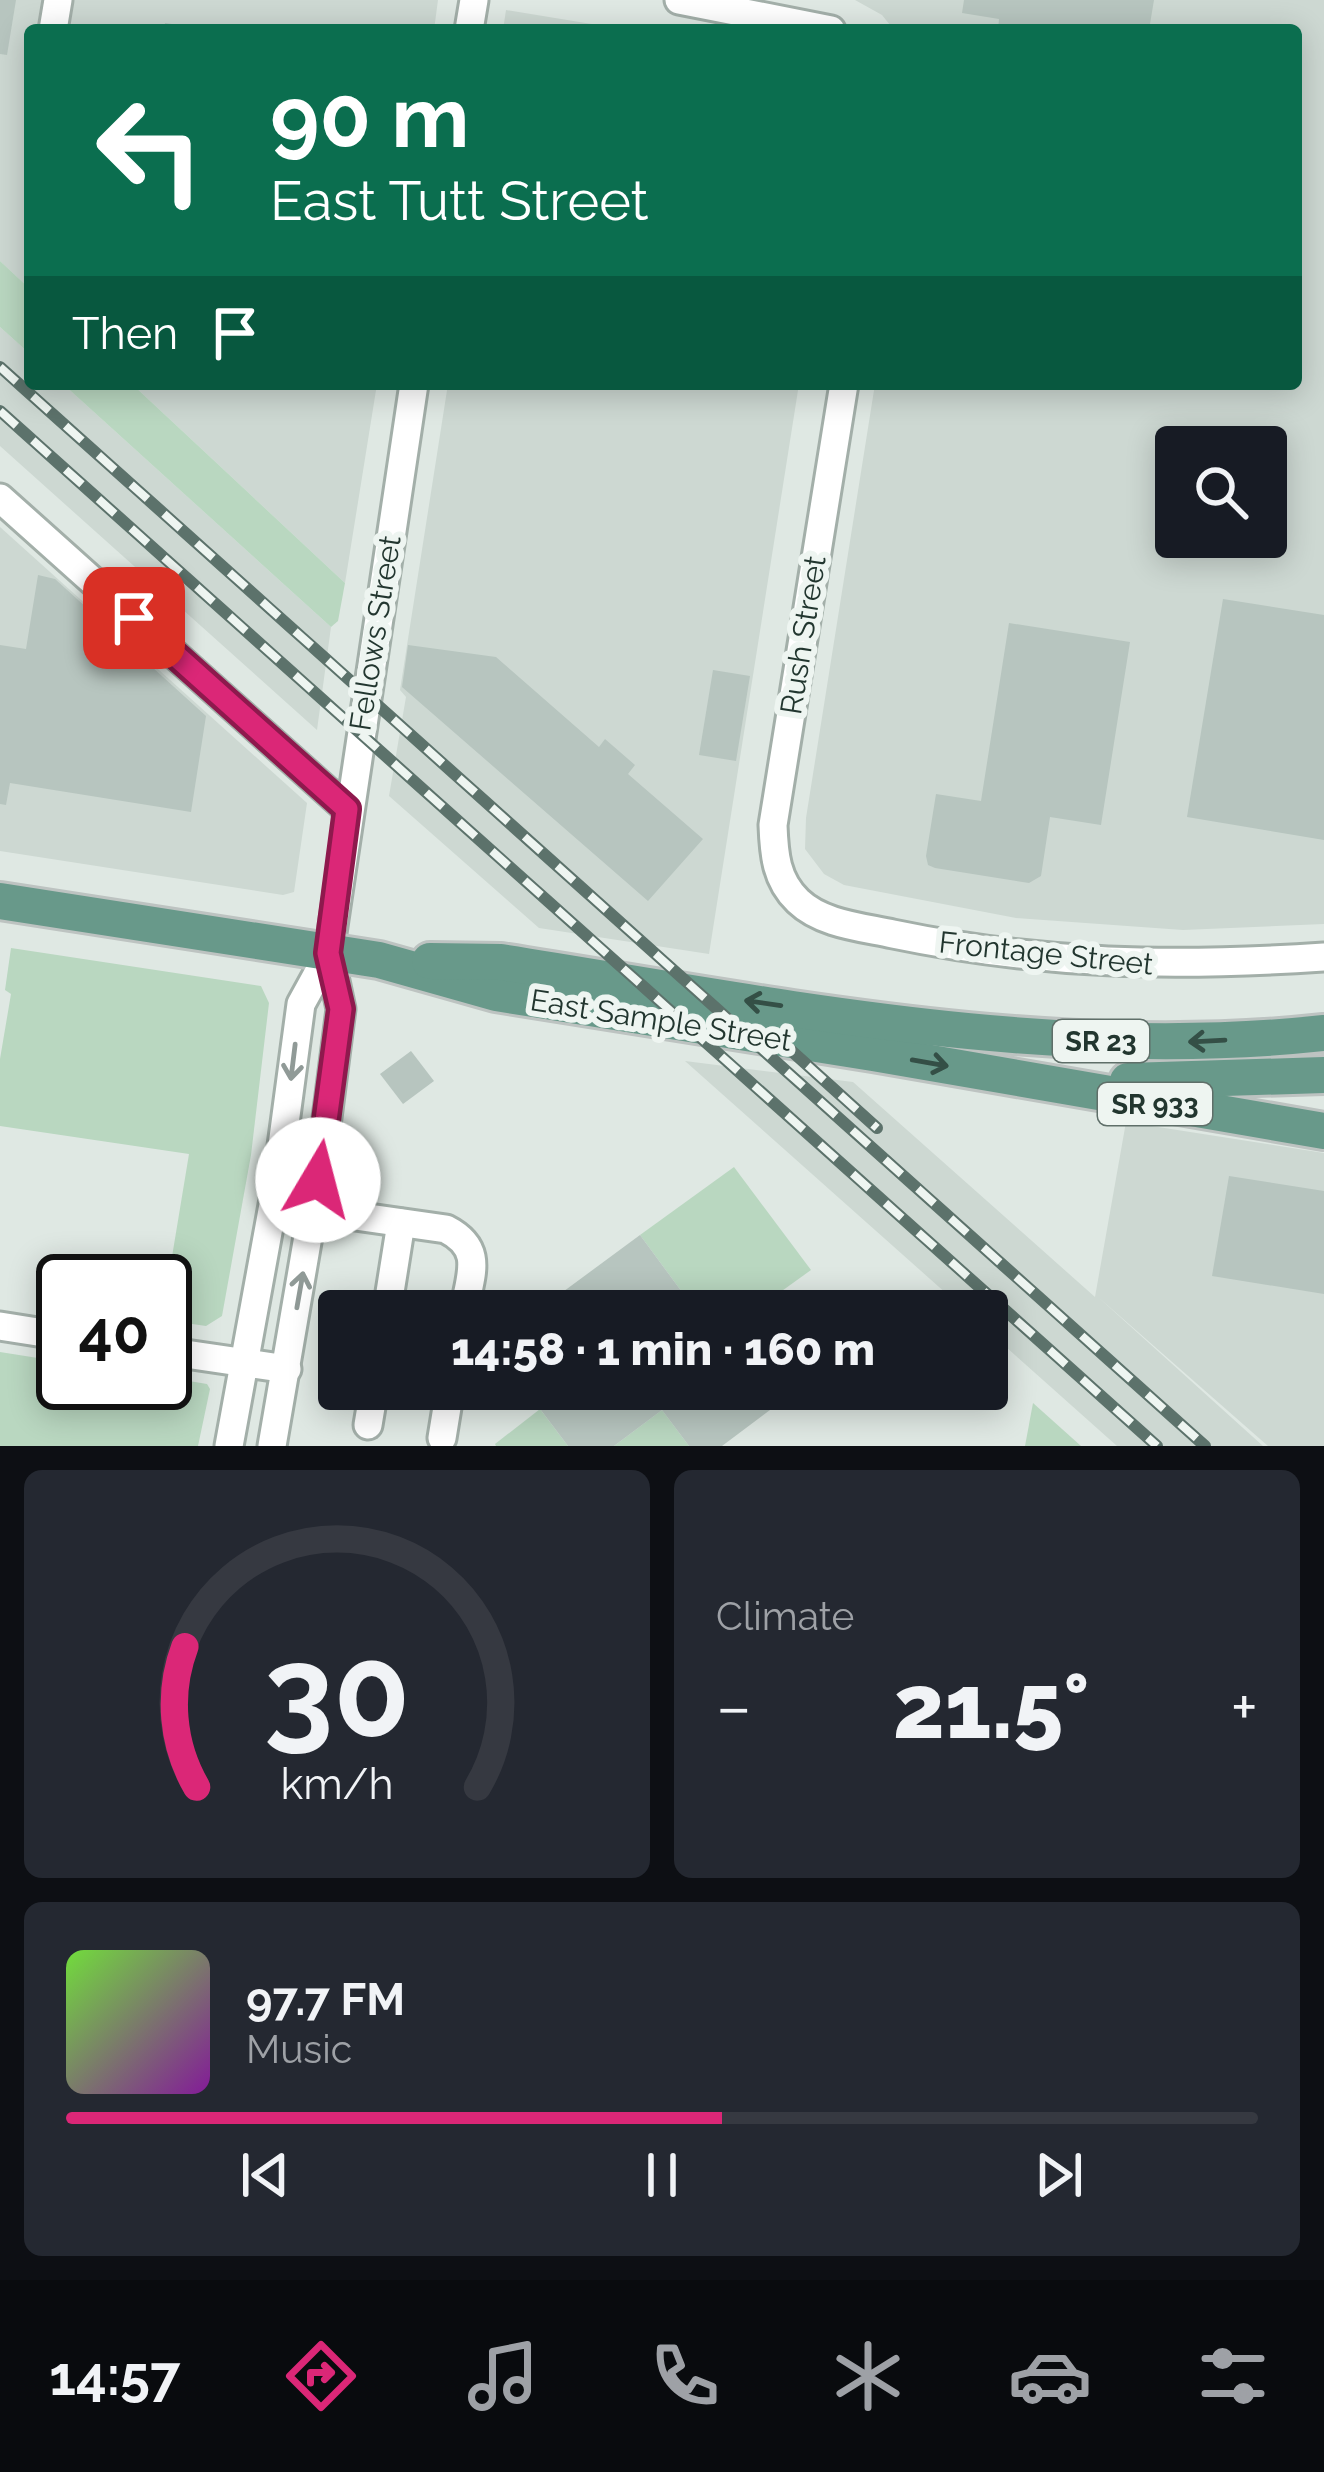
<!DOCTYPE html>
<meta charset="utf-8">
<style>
:root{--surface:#171b24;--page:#242831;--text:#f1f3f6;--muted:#9ea1a6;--line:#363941;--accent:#db2777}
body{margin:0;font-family:Raleway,sans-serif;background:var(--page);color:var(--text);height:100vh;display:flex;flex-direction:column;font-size:45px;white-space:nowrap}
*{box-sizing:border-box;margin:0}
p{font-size:39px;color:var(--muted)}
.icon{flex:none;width:66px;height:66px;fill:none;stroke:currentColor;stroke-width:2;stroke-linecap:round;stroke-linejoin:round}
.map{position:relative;height:1446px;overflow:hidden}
.details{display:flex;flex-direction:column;gap:24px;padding:24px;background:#0d0f14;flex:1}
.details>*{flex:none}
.hud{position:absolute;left:24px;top:24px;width:1278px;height:366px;border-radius:12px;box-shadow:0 6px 30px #0003;background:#0b6e4f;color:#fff;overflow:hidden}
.controls{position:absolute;left:1155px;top:426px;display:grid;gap:24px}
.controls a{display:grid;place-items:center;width:132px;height:132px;border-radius:12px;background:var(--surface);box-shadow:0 6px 30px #0003;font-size:60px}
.speed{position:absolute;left:36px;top:1254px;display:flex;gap:24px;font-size:60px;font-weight:700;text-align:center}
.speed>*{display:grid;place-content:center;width:156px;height:156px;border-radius:50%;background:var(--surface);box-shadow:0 6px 30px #0003;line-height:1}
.speed .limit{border:6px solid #111;border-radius:18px;background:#fff;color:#111}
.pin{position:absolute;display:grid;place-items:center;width:102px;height:102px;color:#fff;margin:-51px;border-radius:24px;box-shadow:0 6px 18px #0006}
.me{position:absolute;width:132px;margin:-66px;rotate:8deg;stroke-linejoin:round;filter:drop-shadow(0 0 9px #0008)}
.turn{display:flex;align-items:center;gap:42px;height:252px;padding:0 48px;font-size:54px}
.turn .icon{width:156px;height:156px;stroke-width:2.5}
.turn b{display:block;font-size:84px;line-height:102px}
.then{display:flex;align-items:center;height:114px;padding:0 48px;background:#0003;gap:24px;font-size:45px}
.big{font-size:90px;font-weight:800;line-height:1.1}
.details .card{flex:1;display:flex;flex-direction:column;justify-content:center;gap:18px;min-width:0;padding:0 42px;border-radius:18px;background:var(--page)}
.details .dial{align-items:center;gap:0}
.dial svg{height:312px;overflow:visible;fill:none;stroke:var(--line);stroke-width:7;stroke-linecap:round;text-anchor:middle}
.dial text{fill:var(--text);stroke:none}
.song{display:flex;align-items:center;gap:36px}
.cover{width:144px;height:144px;border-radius:18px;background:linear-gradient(135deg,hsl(100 70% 55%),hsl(290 70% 35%))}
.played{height:12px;border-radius:6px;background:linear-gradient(90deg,var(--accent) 55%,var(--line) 55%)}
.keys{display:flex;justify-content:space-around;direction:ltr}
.heat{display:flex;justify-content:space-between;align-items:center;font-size:66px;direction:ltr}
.details .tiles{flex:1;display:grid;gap:24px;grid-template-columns:1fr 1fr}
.card:last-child{grid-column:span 2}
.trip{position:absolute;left:318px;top:1290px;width:690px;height:120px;border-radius:12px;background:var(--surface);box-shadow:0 6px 30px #0003;font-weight:800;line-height:120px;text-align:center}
.menu{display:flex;height:192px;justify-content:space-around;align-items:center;background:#090b0e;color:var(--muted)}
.menu .icon{width:84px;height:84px}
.menu .on{color:var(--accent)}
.menu b{font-size:54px;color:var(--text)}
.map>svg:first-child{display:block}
.built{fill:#cdd8d2;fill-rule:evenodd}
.green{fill:#b9d7c0}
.building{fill:#b7c5bf}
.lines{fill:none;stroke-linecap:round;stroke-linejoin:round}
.minor-casing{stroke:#a3afa9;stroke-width:33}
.major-casing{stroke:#bdc3c1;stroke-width:42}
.minor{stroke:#fff;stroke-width:27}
.major{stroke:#68998a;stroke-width:36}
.rail-casing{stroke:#5c726b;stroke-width:12}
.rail{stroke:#eef5f1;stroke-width:8;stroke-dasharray:22;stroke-linecap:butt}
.oneway{stroke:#344f46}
.oneway2{stroke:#909a97}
.route-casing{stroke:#8e194d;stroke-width:30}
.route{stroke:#db2777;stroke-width:21}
.labels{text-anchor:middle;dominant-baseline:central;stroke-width:12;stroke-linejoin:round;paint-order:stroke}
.shield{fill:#eef5f1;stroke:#5f6f69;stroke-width:3}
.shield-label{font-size:27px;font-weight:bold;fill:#22362f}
.street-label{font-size:30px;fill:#22362f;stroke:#eef5f1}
</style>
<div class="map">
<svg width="1324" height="1446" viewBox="0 0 1324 1446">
<rect width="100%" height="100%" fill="#dfe8e3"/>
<!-- built -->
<g class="built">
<path d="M 0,0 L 438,0 L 434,30 L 30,30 L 30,289 L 0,261 Z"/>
<path d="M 855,0 L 1324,0 L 1324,924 L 1183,930 L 1016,918 L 844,885 L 824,874 L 805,849 L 806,818 L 875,384 L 1296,384 L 1296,30 L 894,30 L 882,15 ZM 1176,447 L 1266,447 L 1266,537 L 1176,537 Z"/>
<path d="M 506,10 L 628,30 L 503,30 Z"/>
<path d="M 0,327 L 30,354 L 30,384 L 63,384 L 331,627 L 317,730 L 0,446 Z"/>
<path d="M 132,384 L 377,384 L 345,583 Z"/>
<path d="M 448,384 L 799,384 L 709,954 L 539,928 L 389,796 L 406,697 L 400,690 Z"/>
<path d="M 0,527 L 307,803 L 294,892 L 283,895 L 0,851 Z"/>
<path d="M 685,1061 L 853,1082 L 1095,1297 L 1126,1122 L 1324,1153 L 1324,1446 L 1268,1446 L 1098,1297 L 1263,1446 L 1117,1446 L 987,1330 L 987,1311 L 966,1311 Z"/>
</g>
<!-- green -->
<g class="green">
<path d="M 0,261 L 30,289 L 30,354 L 0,327 Z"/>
<path d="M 63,384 L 132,384 L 345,583 L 338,621 L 331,627 Z"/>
<path d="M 11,948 L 261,986 L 269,1003 L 251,1155 L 222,1316 L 206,1326 L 165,1320 L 165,1299 L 189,1154 L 0,1126 L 0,1059 L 11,994 L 5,990 Z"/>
<path d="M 734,1167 L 811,1270 L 754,1311 L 696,1311 L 640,1235 Z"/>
<path d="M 0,1352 L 63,1362 L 63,1383 L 165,1383 L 165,1377 L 207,1384 L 210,1389 L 198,1446 L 0,1446 Z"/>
<path d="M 1033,1403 L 1081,1446 L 1025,1446 Z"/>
<path d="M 540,1409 L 568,1446 L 496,1446 L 495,1444 Z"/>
<path d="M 662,1410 L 689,1446 L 614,1446 Z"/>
</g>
<!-- building -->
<g class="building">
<path d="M 0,0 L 16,0 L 7,55 L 0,54 Z"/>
<path d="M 964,0 L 1154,0 L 1149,30 L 998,30 L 999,19 L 962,13 Z"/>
<path d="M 165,23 L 192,27 L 192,30 L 164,30 Z"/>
<path d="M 38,575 L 55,579 L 206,716 L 191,812 L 10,783 L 6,805 L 0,804 L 0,645 L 26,649 Z"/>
<path d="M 1223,599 L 1324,615 L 1324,840 L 1187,817 Z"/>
<path d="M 1009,623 L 1130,642 L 1101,825 L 1050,817 L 1041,876 L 1029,883 L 935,868 L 928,865 L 926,856 L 936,794 L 981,801 Z"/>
<path d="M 408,645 L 496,657 L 599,747 L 605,739 L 635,765 L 628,774 L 703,839 L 648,901 L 402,687 Z"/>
<path d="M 713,670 L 750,676 L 736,761 L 699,755 Z"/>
<path d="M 411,1051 L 434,1081 L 403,1104 L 380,1074 Z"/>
<path d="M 1229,1176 L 1324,1191 L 1324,1294 L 1212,1276 Z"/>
<path d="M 640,1235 L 696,1311 L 537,1311 Z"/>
<path d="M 525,1389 L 754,1389 L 770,1410 L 722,1446 L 689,1446 L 662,1410 L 614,1446 L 568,1446 Z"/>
</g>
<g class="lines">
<!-- minor casing -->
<g class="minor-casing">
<g id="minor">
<path d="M 679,0 L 831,30"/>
<path d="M 53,30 L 58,0"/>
<path d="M 469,30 L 474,0"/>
<path d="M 844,384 L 773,825 C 774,854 776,880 798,901 C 822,924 861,927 893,934 C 1042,965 1173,967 1324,957"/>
<path d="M 0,498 L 347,809"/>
<path d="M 313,1210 L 446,1229 C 485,1249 470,1275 464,1311"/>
<path d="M 387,1311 L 401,1223"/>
<path d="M 0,1326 L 63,1336"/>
<path d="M 165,1351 L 287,1369"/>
<path d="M 368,1425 L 374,1389"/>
<path d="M 442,1438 L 450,1389"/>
<path d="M 229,1446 L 277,1183 L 301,1004 L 329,953"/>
<path d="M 272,1446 L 323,1149 L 341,1009 L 329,953 L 414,384"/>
</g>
</g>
<!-- major casing -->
<g class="major-casing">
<g id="major">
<path d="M 0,901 L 379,960 L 496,993 L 873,1053 L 1324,1131"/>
<path d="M 430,961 L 501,962 C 773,1005 1048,1063 1324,1033"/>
<path d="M 1128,1081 L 1324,1075"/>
</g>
</g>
<!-- minor -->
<use href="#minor" class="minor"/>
<!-- major -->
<use href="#major" class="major"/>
<!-- rail casing -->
<g class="rail-casing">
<g id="rail">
<path d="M 0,367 L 1205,1446"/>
<path d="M 0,411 L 1157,1446"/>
<path d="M 775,1036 L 877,1128"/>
</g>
</g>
<!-- rail -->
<use href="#rail" class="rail"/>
</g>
<!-- one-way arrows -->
<defs><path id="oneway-shaft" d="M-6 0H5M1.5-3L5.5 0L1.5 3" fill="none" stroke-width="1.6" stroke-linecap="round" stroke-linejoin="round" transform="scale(3)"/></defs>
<g class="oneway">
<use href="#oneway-shaft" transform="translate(763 1003) rotate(-172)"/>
<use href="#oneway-shaft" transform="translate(1207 1041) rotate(177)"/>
<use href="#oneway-shaft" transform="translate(930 1063) rotate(10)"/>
</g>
<g class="oneway2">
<use href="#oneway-shaft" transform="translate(293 1062) rotate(97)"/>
<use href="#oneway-shaft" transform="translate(300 1290) rotate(-80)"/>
</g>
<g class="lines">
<!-- route casing -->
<g class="route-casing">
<path id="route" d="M 134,618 L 347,809 L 328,953 L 341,1009 L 318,1180"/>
</g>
<!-- route -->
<use href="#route" class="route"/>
</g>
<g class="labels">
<!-- shield labels -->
<g class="shield">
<rect x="1053" y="1020" width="96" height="42" rx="9"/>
<rect x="1098" y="1083" width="114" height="42" rx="9"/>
</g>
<g class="shield-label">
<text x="1101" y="1041">SR 23</text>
<text x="1155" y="1104">SR 933</text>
</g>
<!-- street labels -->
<g class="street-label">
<text transform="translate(375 633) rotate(-81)">Fellows Street</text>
<text transform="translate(803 635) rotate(-81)">Rush Street</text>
<text transform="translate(1046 953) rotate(6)">Frontage Street</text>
<text transform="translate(661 1020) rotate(9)">East Sample Street</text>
</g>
</g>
</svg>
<div class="controls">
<a><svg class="icon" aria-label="search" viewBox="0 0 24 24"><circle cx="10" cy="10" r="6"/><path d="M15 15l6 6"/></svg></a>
</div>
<div class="speed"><div class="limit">40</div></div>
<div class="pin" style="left:134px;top:618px;background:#d93025"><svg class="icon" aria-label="arrive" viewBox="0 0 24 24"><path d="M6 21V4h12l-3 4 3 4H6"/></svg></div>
<svg class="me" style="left:318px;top:1180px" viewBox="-20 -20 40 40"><circle r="19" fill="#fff"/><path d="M0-13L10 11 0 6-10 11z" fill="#db2777"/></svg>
<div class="trip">14:58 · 1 min · 160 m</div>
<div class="hud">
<div class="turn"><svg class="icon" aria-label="left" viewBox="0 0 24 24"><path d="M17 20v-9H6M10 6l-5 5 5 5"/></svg><div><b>90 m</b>East Tutt Street</div></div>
<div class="then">Then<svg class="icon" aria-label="arrive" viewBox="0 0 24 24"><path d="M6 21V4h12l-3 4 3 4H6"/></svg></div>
</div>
</div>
<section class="details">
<div class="tiles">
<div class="card dial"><svg viewBox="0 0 100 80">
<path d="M14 69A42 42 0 1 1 86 69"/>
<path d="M14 69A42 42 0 0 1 11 33" stroke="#db2777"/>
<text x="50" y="56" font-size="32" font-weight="700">30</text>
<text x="50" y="72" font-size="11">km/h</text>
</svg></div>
<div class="card"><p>Climate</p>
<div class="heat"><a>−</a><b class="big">21.5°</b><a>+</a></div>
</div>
<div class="card">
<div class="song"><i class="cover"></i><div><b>97.7 FM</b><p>Music</p></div></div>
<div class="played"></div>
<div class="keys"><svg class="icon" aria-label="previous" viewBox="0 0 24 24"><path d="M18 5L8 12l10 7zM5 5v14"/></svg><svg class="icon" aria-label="pause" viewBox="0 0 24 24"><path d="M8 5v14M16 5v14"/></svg><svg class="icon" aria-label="next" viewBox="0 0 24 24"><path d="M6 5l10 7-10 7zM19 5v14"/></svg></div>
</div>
</div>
</section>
<nav class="menu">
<b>14:57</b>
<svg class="icon on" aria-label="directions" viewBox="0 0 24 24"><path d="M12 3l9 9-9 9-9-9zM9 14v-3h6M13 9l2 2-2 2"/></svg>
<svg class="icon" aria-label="music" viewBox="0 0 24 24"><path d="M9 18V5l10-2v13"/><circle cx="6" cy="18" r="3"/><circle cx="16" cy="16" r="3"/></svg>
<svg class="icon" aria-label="phone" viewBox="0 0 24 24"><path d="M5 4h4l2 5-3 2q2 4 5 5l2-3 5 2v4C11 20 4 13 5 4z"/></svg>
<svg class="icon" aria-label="climate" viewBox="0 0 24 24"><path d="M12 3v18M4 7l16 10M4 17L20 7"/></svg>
<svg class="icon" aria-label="car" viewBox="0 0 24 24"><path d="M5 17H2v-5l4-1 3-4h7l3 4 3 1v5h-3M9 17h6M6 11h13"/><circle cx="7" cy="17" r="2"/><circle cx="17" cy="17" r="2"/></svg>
<svg class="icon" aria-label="filters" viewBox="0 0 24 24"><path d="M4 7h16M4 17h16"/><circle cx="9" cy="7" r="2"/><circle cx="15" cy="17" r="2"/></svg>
</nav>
